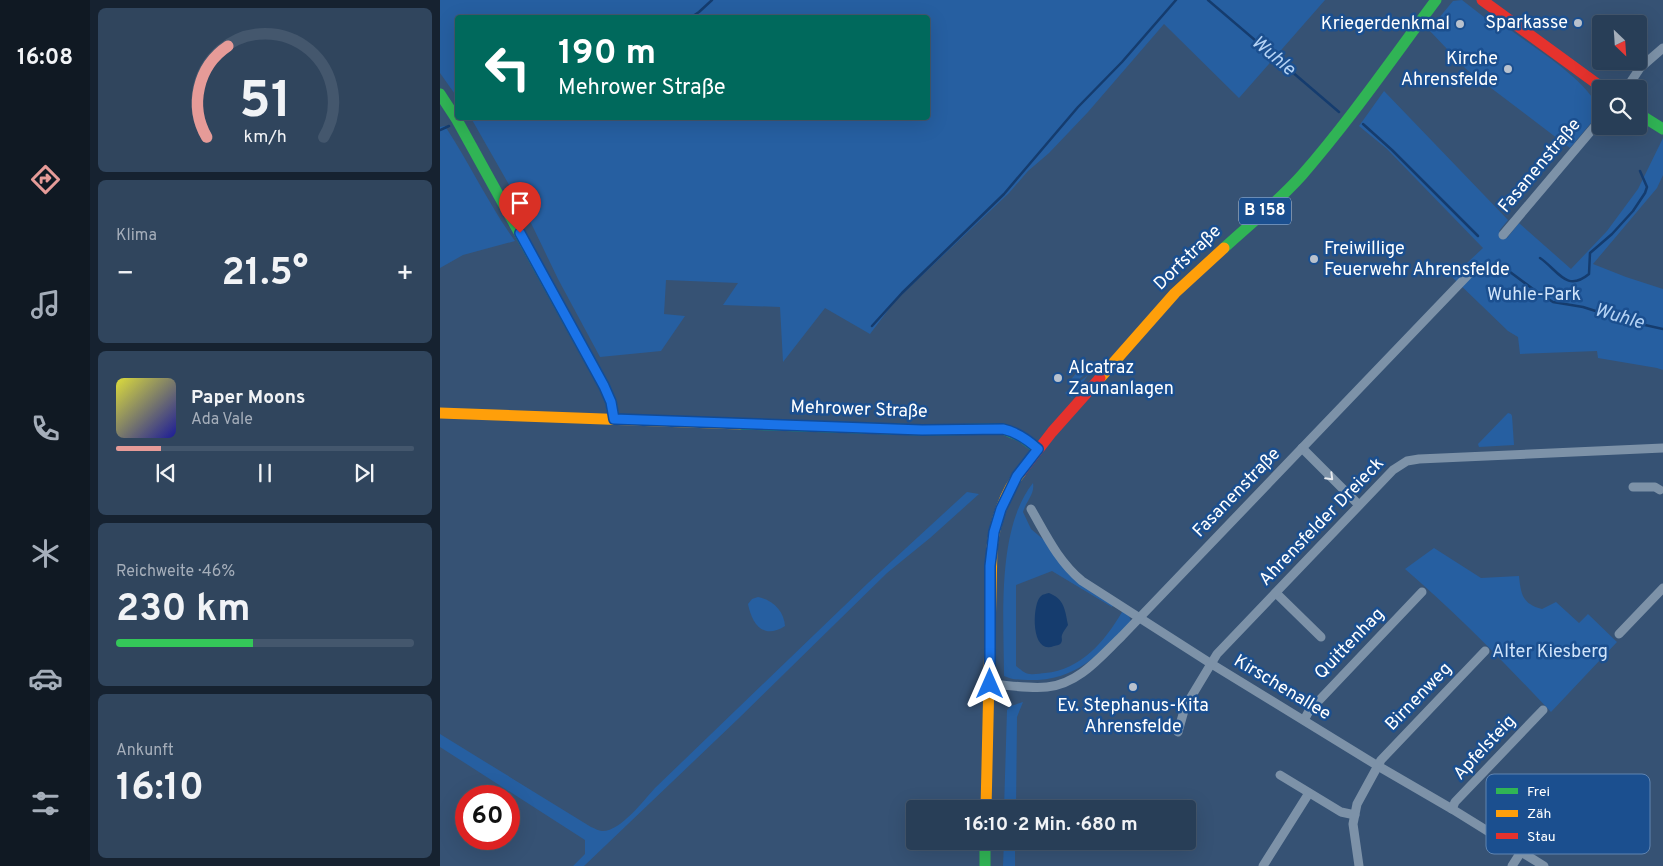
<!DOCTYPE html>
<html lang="de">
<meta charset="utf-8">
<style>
:root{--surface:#283e57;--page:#30455d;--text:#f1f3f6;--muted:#a5aeba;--line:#44576d;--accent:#e69b98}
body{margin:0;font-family:Overpass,sans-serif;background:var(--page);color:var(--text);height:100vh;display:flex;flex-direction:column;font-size:19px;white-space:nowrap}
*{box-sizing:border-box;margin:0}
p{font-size:16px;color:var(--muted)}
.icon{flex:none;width:28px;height:28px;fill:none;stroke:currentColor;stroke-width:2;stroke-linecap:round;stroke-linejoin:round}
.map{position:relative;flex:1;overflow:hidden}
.side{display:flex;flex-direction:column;gap:8px;padding:8px;background:#162230;width:350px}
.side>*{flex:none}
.hud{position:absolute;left:15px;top:15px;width:475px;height:105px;border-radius:5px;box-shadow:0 5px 20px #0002,0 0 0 1px var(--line);background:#00695c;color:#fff;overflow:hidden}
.needle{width:32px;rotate:155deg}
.controls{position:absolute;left:1152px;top:15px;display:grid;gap:10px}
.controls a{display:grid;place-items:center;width:55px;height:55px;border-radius:5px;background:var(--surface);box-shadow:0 5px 20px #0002,0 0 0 1px var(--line);font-size:25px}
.speed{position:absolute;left:15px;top:785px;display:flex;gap:10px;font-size:25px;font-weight:700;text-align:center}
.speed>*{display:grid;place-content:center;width:65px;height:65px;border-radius:50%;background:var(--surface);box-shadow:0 5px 20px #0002,0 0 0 1px var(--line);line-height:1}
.speed .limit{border:8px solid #d22;background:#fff;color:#111}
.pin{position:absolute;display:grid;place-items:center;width:42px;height:42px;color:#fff;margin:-51px -21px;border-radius:50% 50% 50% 0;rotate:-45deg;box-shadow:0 0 5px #0007}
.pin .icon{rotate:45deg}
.me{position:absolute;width:55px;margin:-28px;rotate:0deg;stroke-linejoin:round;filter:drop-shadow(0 0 4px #0008)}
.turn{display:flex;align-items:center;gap:18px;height:105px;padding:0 20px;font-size:22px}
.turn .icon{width:65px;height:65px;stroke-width:2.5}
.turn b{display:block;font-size:35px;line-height:42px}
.big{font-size:38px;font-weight:700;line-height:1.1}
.side .tile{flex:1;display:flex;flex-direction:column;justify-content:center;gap:8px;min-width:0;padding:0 18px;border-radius:8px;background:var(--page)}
.side .dial{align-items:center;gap:0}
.dial svg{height:130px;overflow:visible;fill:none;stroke:var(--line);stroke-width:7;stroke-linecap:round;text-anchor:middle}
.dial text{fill:var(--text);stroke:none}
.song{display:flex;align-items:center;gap:15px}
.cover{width:60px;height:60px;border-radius:8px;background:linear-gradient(135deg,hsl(60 70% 55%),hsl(240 70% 35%))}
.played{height:5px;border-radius:2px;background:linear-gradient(90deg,var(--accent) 15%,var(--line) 15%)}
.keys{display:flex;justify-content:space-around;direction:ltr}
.heat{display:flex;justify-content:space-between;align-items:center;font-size:28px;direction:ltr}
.charge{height:8px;border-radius:4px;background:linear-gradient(90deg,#34c759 46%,var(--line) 0)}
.trip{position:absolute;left:466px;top:800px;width:290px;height:50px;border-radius:5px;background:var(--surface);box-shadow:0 5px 20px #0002,0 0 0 1px var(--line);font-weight:700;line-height:50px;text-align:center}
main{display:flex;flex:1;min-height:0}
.dock{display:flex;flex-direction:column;width:90px;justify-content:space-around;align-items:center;background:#101923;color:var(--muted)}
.dock .icon{width:35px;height:35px}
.dock .selected{color:var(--accent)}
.dock b{font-size:22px;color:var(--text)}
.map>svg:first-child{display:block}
.green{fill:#265fa1}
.water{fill:#153c6e}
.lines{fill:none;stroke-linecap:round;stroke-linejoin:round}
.stream{stroke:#153c6e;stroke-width:2.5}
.street{stroke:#7d92a8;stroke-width:9}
.fast{stroke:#30b455;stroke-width:11}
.slow{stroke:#ff9f0a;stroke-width:11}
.jam{stroke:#e5322d;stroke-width:11}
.oneway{stroke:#e5e9ee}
.route-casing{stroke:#114b97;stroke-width:12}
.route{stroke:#1a73e8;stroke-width:9}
.poi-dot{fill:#b9c2ce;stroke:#1b4f8f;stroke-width:2}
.labels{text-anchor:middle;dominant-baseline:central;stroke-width:5;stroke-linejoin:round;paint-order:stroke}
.shield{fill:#1b4f8f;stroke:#bbcadd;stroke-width:1}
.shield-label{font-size:16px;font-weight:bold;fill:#fff}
.poi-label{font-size:18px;fill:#fff;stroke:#1b4f8f;text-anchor:end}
.street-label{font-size:18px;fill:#fff;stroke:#1b4f8f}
.park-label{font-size:18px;fill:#cfe3fa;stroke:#1b4f8f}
.water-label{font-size:19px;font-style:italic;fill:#b5d3f5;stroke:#1b4f8f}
.key{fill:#1b4f8f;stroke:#5f84b1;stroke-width:1}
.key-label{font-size:14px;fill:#fff}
</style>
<main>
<nav class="dock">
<b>16:08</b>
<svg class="icon selected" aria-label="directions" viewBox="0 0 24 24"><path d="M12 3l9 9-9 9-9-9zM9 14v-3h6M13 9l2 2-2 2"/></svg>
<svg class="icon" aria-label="music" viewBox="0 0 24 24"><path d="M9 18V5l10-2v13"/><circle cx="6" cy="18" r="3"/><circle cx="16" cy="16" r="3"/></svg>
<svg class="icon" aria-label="phone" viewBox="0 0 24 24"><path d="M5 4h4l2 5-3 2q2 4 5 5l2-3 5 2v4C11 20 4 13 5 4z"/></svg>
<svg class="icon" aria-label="climate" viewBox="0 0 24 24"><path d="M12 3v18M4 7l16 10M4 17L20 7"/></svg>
<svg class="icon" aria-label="car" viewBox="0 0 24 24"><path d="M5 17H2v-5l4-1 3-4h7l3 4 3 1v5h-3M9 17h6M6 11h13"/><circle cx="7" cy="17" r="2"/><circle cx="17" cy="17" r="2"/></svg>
<svg class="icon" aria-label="filters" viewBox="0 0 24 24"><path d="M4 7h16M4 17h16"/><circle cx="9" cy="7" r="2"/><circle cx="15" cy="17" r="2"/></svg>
</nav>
<section class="side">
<div class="tile dial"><svg viewBox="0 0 100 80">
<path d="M14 69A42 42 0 1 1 86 69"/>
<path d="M14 69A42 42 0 0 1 27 13" stroke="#e69b98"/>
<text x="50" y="56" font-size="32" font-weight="700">51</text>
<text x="50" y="72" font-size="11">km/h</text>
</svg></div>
<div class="tile"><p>Klima</p>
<div class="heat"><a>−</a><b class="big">21.5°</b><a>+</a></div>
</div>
<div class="tile">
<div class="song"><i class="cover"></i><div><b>Paper Moons</b><p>Ada Vale</p></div></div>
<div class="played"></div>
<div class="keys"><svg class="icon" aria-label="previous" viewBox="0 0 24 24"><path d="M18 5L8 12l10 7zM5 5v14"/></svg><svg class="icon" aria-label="pause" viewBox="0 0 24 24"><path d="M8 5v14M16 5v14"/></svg><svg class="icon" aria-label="next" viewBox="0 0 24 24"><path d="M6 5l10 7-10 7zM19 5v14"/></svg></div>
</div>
<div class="tile"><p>Reichweite · 46%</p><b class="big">230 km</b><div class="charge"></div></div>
<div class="tile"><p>Ankunft</p><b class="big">16:10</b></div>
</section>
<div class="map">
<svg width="1223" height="866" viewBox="0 0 1223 866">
<rect width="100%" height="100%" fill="#365274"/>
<!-- green -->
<g class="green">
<path d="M 0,0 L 885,0 L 799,98 L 724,24 L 648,112 L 609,153 L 588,171 L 569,193 L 455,301 L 430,334 L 385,308 L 343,362 L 340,307 L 283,305 L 298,283 L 226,280 L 224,314 L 245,316 L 221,351 L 160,357 L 118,279 L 92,225 L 31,118 L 488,118 L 488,18 L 18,18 L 17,97 L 0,73 Z"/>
<path d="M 1022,0 L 1053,24 L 1063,24 C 1094,49 1143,75 1161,111 L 1130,148 L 1026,69 L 989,30 L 1013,1 Z"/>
<path d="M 944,91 L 1068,220 L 1059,231 L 1067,238 L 1079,223 L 1131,269 L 1167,231 L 1198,189 L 1223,138 L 1223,175 L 1217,188 L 1153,264 L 1186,277 L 1223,289 L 1223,370 L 1217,368 L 1158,358 L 1157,351 L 1080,354 L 1078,337 L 1068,331 L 1012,277 L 1043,248 L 947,149 L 919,126 Z"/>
<path d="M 5,126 C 30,164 49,205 75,241 L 23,255 L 0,268 L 0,127 Z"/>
<path d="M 641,367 L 649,371 L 632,385 L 629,382 Z"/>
<path d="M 648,375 L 632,398 L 625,393 Z"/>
<path d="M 1068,413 L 1071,414 L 1072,416 L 1074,445 L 1039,447 L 1038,444 Z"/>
<path d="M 593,483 C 595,494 586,501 583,512 L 591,529 L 604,540 L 625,569 L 674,604 L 672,607 L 612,571 L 576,585 L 576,666 C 580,669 585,674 590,674 C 594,675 601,673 605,673 C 641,670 665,641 682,612 L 684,611 L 689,615 L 691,622 C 662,650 642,677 598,680 C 587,680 575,681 564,676 C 564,620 556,529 593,483 Z"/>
<path d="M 527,492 L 539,494 L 490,538 L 447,573 L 298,719 L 144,866 L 133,866 L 145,854 L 145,840 L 0,747 L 0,734 L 151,827 C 154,828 159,831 162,831 C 180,832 204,800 215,788 L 428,583 Z"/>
<path d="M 994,548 L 1041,578 L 1079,576 C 1081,594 1082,604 1102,609 L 1116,602 L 1139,623 L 1148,614 L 1177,642 L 1111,712 C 1064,662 1016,613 965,569 Z"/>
<path d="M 318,597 C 333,600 344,611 345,626 C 323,640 312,624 308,604 L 312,599 Z"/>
<path d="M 583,702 L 577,717 L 576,809 L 564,809 L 567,710 L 571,706 Z"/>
<path d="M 564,841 L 575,841 L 575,866 L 563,866 Z"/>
</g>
<!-- water -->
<path class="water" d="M 609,593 C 624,599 625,609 628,625 C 626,628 623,632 622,635 C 621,638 623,640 621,643 C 620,645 617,645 614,646 C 590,656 592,603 601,596 C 603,594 606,594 609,593 Z"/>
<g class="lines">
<!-- stream -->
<g class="stream">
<path d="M 768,0 L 899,112"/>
<path d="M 250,18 L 259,12 L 272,0"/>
<path d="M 28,119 L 34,118"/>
<path d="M 923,124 L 952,150 L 1038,236"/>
<path d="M 0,130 L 9,126"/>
<path d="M 1100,258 C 1118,270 1126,293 1149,274 L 1150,253 L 1172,234 L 1193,211 L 1205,193 L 1207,187 L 1200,171"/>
<path d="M 1058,263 L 1097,292 L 1113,302 L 1143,307 L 1187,321 L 1223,329"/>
<path d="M 432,326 L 462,293 L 564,194 L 638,107 L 682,62 L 736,0"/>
</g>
<!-- street -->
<g class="street">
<path d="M 1186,89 L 1200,68 L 1223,48"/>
<path d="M 1063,235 L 1161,119"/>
<path d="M 862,448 L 919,505"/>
<path d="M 1193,487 L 1215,487 L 1220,490"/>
<path d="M 591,509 C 606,535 618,561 642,581 L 770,663 L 938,766 L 1012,809 L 1104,866"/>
<path d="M 836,593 L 881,637"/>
<path d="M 1179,634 L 1223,588"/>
<path d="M 549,684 C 568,685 589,689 607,687 C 639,684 661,656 682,636 L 1029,274 L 1041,267"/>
<path d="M 864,720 L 869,711 L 982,592"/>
<path d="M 738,732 L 745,707 L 777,654 L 953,470 L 967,461 L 979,459 L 1223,448"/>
<path d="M 840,775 L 901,812 L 915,815"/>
<path d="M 1012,809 L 1015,802 L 1103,710"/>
<path d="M 823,866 L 869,793"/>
<path d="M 919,866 L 913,824 L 917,804 L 941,760 L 1045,651"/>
<path d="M 1072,866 L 1081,852"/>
</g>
<!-- fast -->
<g class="fast">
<path d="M 0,94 L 17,120 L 164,386 L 171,402 L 174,419"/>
<path d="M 1199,114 L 1223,129"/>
<path d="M 784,248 C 810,224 838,202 862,175 C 910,120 952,59 996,0"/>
<path d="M 300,424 L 482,430 L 563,429 L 582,437 L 598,449"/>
<path d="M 545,841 L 545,866"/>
</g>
<!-- slow -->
<g class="slow">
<path d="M 660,378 L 735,293 L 784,248"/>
<path d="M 0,413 L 300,424"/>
<path d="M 546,809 L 552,547 C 555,522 565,491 581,472"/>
</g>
<!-- jam -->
<g class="jam">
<path d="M 1042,0 L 1164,89"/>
<path d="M 581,472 L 612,432 L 660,378"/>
</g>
</g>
<!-- one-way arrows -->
<defs><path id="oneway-chevron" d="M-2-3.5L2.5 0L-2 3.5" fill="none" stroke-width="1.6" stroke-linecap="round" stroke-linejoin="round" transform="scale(1.25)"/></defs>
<use class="oneway" href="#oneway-chevron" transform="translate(890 477) rotate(45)"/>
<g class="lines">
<!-- route casing -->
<g class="route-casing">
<path id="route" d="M 80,233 L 164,386 L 171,402 L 174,419 L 482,430 L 563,429 C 577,432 588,440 598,449 L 577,476 L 561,509 L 554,532 L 550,566 L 550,684"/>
</g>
<!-- route -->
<use href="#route" class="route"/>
</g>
<!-- markers -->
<g class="poi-dot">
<circle cx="1138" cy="23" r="5"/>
<circle cx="1020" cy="24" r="5"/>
<circle cx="1068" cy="69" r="5"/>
<circle cx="874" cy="259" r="5"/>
<circle cx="618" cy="378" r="5"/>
<circle cx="693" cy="687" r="5"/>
</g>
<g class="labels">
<!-- shield labels -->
<rect class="shield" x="799" y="197.5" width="52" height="27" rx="4"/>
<g class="shield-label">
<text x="825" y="211">B 158</text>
</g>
<!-- poi labels -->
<g class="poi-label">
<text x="1128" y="23">Sparkasse</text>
<text x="1010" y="24">Kriegerdenkmal</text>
<text x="1058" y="59">Kirche<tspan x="1058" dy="21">Ahrensfelde</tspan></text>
<text x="884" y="249" text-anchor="start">Freiwillige<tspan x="884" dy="21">Feuerwehr Ahrensfelde</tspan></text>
<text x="628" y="368" text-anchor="start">Alcatraz<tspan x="628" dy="21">Zaunanlagen</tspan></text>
<text x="693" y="706" text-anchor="middle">Ev. Stephanus-Kita<tspan x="693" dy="21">Ahrensfelde</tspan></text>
</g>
<!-- street labels -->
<g class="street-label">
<text transform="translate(1100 166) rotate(-50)">Fasanenstraße</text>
<text transform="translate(748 258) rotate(-44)">Dorfstraße</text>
<text transform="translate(419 410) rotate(2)">Mehrower Straße</text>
<text transform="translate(797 493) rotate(-46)">Fasanenstraße</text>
<text transform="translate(882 522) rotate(-46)">Ahrensfelder Dreieck</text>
<text transform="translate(910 644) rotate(-46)">Quittenhag</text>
<text transform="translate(842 688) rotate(31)">Kirschenallee</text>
<text transform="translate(979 697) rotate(-46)">Birnenweg</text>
<text transform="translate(1045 748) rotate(-47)">Apfelsteig</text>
</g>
<!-- park labels -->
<g class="park-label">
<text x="1094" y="295">Wuhle-Park</text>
<text x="1110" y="652">Alter Kiesberg</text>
</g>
<!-- water labels -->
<g class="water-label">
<text transform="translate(833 56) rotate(40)">Wuhle</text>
<text transform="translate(1179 317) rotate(16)">Wuhle</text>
</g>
</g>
<!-- legend -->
<rect x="1046" y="774" width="164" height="80" rx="8" class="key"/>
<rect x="1056" y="788" width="22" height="6" fill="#30b455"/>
<rect x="1056" y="810" width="22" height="7" fill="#ff9f0a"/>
<rect x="1056" y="833" width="22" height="6" fill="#e5322d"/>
<g class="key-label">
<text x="1087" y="796">Frei</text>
<text x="1087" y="818">Zäh</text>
<text x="1087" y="841">Stau</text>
</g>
</svg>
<div class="controls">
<a><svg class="needle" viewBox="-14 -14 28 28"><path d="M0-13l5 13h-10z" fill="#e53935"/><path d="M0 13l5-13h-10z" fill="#a5aeba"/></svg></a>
<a><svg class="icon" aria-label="search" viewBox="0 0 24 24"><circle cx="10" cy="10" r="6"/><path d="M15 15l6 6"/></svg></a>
</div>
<div class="speed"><div class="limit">60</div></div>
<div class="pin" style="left:80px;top:233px;background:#d93025"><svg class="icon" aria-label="arrive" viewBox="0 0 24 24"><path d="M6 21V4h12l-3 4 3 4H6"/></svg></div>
<svg class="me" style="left:550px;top:684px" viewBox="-20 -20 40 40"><path d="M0-17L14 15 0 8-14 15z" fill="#1a73e8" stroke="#fff" stroke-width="4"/></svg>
<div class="trip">16:10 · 2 Min. · 680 m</div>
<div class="hud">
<div class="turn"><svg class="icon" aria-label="left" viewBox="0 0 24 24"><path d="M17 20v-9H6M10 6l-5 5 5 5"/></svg><div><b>190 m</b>Mehrower Straße</div></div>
</div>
</div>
</main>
